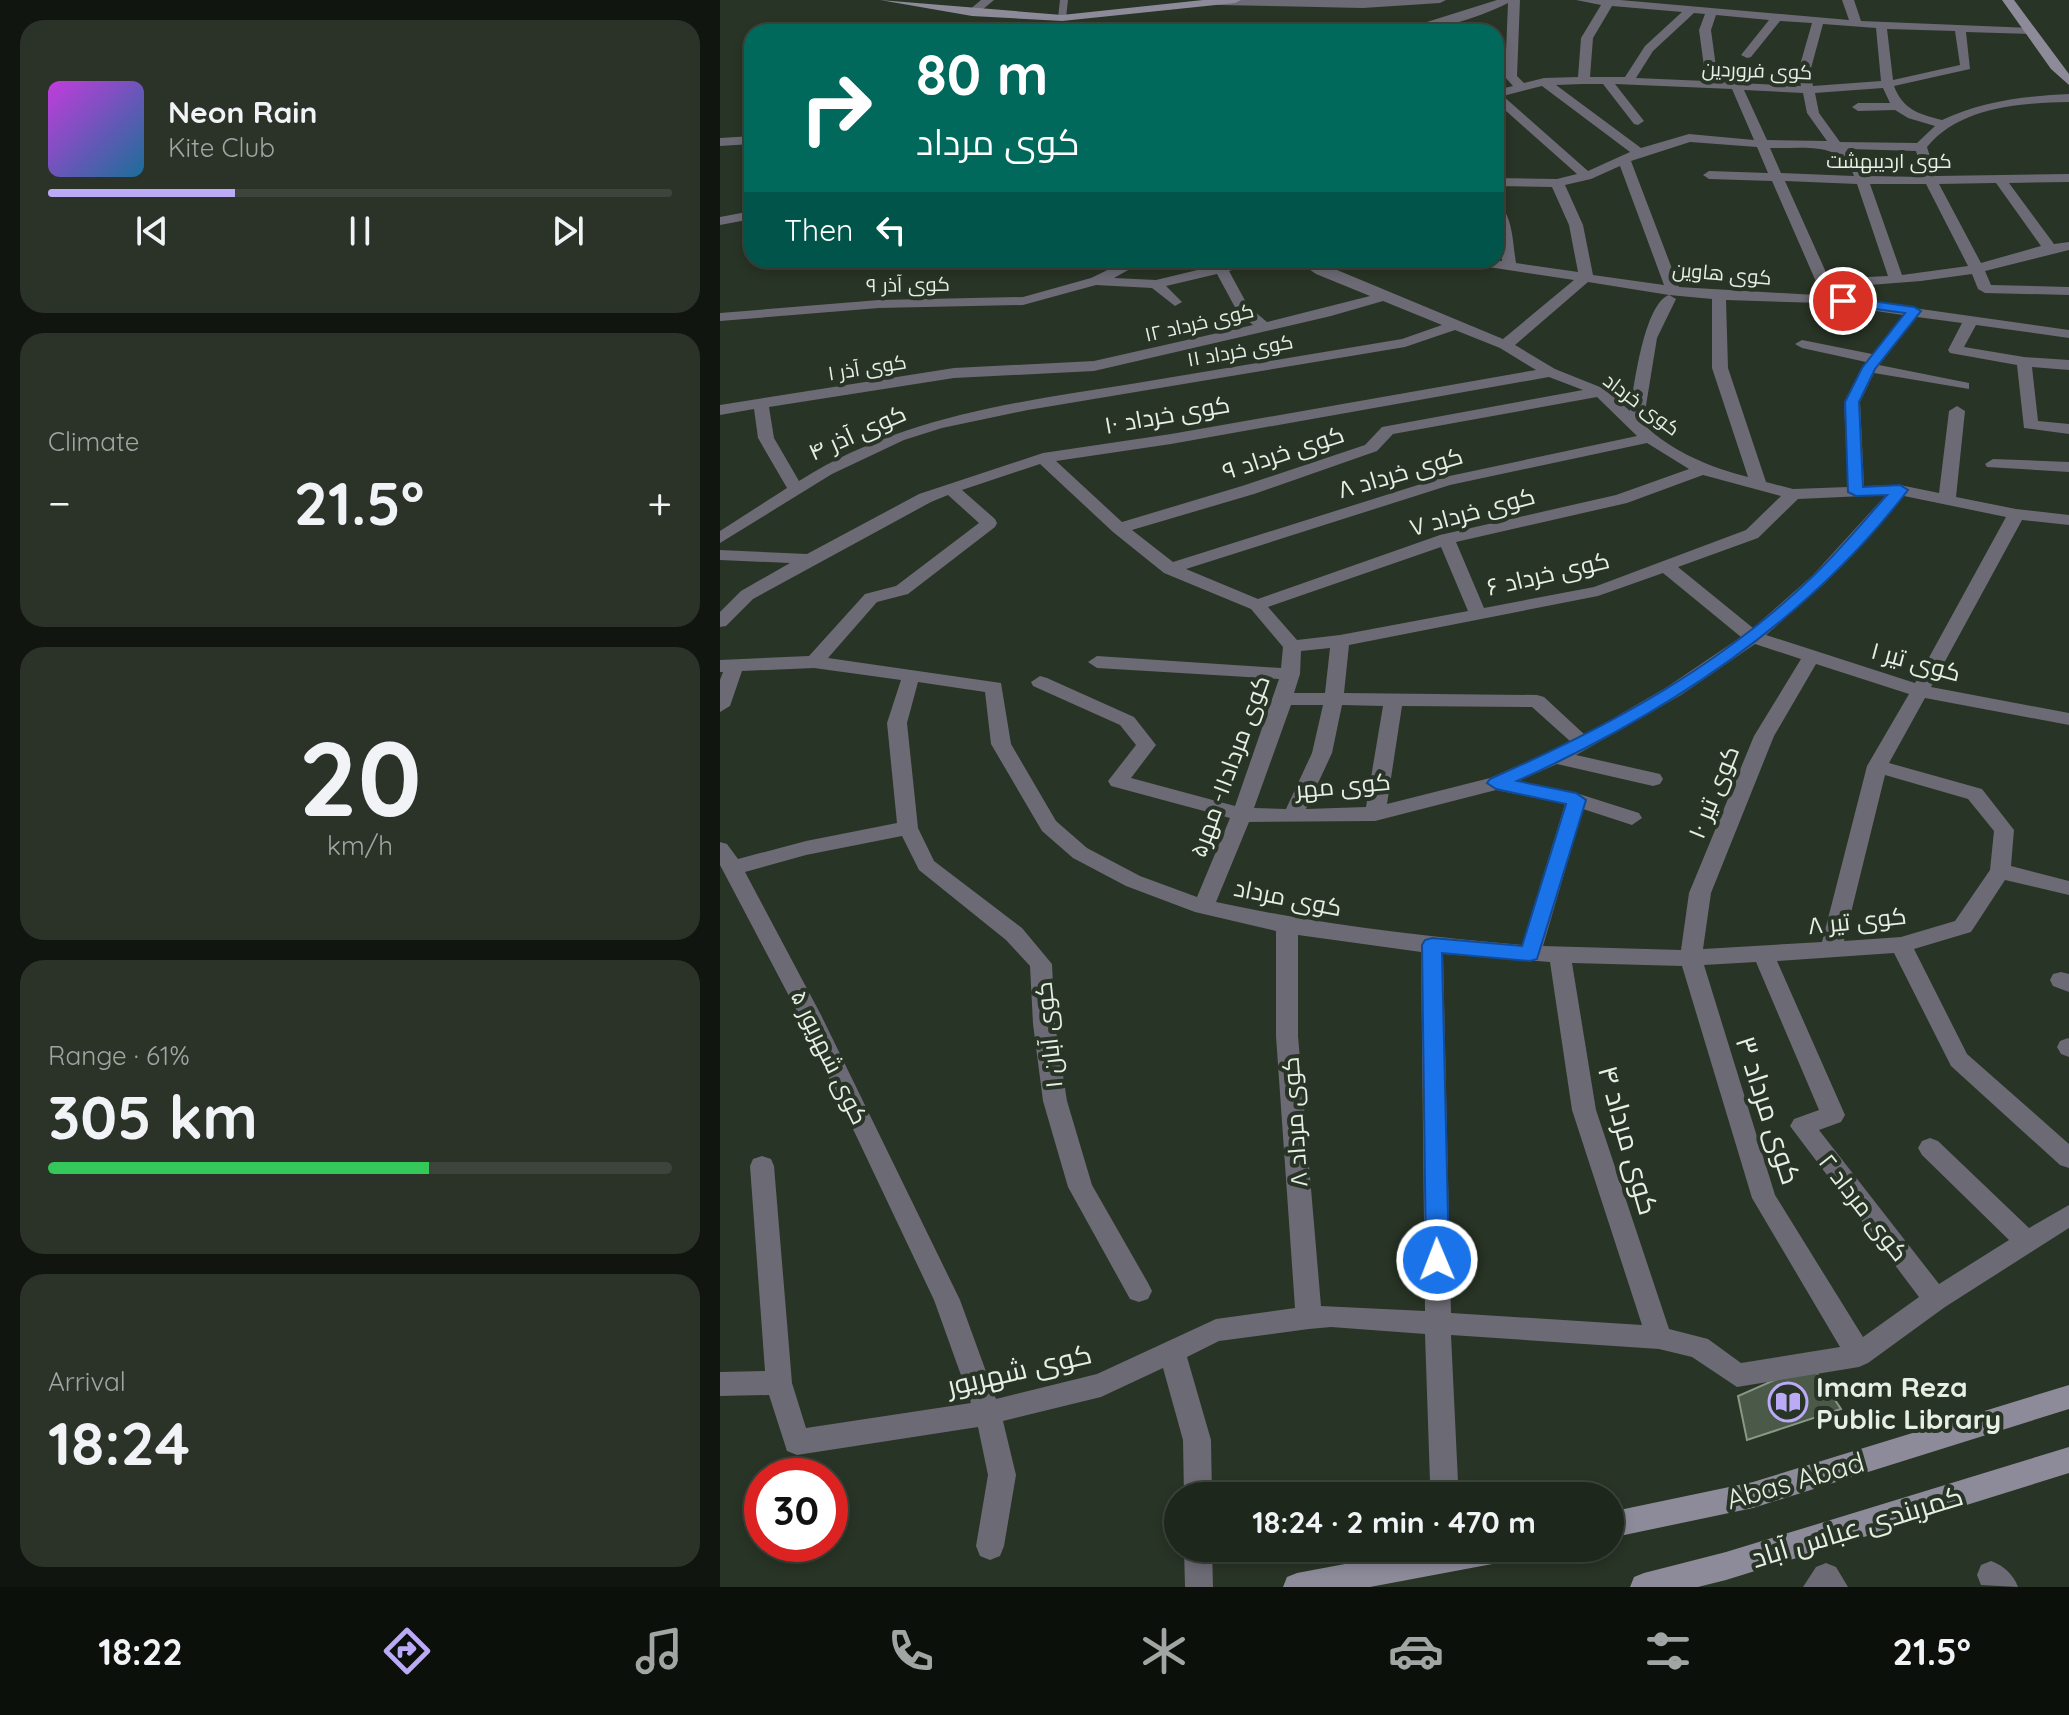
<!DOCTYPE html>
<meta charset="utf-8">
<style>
:root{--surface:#1e271c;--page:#2b3329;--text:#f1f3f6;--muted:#a1a5a3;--line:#3c443b;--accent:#bbaaf6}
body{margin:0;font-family:Quicksand,Cairo,sans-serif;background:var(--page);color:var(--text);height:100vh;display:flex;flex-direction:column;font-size:30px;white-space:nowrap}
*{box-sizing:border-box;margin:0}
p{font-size:26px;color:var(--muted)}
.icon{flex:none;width:44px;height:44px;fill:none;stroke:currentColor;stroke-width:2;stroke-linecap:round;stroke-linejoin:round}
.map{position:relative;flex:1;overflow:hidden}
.sheet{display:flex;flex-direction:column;gap:20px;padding:20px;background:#10150f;width:720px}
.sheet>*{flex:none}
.banner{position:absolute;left:24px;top:24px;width:760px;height:244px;border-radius:24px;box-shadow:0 4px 12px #0003,0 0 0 2px var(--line);background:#00695c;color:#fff;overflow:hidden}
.speed{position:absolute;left:24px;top:1458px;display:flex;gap:16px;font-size:40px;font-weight:700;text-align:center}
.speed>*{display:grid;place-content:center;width:104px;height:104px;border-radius:50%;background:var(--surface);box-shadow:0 4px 12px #0003,0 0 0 2px var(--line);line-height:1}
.speed .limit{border:12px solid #d22;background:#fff;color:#111}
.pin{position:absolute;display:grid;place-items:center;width:68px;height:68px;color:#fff;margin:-34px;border:4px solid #fff;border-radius:50%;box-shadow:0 2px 8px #0007}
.me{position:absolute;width:88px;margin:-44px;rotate:359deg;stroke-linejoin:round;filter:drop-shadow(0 0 6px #0008)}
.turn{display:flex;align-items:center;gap:28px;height:168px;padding:0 40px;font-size:36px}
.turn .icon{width:104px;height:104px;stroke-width:2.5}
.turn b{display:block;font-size:56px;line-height:68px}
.then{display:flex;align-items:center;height:76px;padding:0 40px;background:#0003;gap:16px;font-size:30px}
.big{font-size:60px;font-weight:700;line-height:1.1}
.sheet .card{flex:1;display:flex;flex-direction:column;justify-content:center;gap:12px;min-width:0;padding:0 28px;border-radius:24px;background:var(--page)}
.sheet .dial{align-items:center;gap:0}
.dial b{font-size:104px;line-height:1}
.song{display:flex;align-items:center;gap:24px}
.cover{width:96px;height:96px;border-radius:12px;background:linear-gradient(135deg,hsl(290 70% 55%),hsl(200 70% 35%))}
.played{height:8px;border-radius:4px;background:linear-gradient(90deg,var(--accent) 30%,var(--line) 30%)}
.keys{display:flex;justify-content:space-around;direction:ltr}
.heat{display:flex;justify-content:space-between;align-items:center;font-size:44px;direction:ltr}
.charge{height:12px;border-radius:6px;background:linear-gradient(90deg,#34c759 61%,var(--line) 0)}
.trip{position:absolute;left:444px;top:1482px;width:460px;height:80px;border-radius:40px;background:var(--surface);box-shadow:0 4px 12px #0003,0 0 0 2px var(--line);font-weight:700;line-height:80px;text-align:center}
.dock{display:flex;height:128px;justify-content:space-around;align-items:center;background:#0c100b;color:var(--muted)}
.dock .icon{width:56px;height:56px}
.dock .current{color:var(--accent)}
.dock b{font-size:36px;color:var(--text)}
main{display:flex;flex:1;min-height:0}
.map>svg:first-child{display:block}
.building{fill:#4b5948;stroke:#899885;stroke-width:2}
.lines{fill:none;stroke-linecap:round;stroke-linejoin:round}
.lane{fill:#6c6a74;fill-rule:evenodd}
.street{fill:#6c6a74;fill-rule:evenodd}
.secondary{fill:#8d8b9a;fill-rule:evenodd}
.route{fill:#1a73e8;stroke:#114b97;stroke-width:2}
.labels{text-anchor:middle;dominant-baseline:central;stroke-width:8;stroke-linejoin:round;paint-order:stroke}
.far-street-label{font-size:20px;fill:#e7efe4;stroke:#283425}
.street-label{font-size:24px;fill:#e7efe4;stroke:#283425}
.near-street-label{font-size:28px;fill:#e7efe4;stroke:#283425}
.near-poi-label{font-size:28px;font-weight:bold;fill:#e7efe4;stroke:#283425;text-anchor:start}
</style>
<main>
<section class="sheet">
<div class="card">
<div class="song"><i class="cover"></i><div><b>Neon Rain</b><p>Kite Club</p></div></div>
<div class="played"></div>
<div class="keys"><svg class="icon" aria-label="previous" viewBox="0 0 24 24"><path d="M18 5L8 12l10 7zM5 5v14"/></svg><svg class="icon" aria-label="pause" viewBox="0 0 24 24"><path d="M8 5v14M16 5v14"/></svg><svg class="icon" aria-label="next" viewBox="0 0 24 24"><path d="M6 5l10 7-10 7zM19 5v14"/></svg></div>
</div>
<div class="card"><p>Climate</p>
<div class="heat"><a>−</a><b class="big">21.5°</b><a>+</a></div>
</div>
<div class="card dial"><b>20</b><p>km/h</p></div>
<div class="card"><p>Range · 61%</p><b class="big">305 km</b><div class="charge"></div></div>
<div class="card"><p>Arrival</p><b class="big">18:24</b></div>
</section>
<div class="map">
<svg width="1349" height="1587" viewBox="0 0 1349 1587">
<rect width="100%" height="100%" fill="#283425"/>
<!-- building -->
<path class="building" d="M 1091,1364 L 1121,1409 L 1027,1440 L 1018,1396 Z"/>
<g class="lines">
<!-- lane -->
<path class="lane" d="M 340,0 L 348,0 L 346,18 L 342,20 L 338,18 Z"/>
<!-- street -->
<g class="street">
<path d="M 261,0 L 274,0 L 256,15 L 248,15 L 248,11 Z"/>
<path d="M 495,0 L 726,0 L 720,3 L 643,8 L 499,5 L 495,4 Z"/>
<path d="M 777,0 L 800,0 L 797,76 L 804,83 L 824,78 L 858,77 L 861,38 L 881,5 L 856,0 L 900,0 L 1129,20 L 1122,0 L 1134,0 L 1141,21 L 1311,28 L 1317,31 L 1311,34 L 1246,32 L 1250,69 L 1174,86 C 1183,110 1199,114 1222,120 C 1262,101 1305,96 1349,94 L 1349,102 C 1300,103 1240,107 1207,147 L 1216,176 L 1349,174 L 1349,182 L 1289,183 L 1334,244 L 1349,242 L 1349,250 L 1265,271 L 1271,285 L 1349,287 L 1349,295 L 1265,293 L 1258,289 L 1252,274 L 1201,281 L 1111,288 L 1109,296 L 1349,330 L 1349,338 L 1256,325 L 1244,347 L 1304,357 L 1349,360 L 1349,370 L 1312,367 L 1318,421 L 1349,424 L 1349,434 L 1304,428 L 1297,365 L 1230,353 L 1228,350 L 1242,323 L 1197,317 L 1159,365 L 1249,383 L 1249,389 L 1154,373 L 1140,402 L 1144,486 L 1180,485 L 1219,493 L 1229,411 L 1237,406 L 1245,411 L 1236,497 L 1296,509 L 1349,515 L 1349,525 L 1302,520 L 1211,687 L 1349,713 L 1349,725 L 1205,698 L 1169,763 L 1262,789 L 1294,830 L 1291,866 L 1349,881 L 1349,895 L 1285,880 L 1251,932 L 1194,949 L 1247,1054 L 1349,1144 L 1349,1168 L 1340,1165 L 1231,1066 L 1174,953 L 1057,961 L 1125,1115 L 1121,1122 L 1099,1130 L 1219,1284 L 1289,1240 L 1202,1155 L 1198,1148 L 1202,1141 L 1210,1138 L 1218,1141 L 1309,1228 L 1349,1205 L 1349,1228 L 1225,1307 L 1148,1363 L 1139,1367 L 1017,1387 L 972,1357 L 939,1349 L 731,1335 L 738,1482 L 734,1491 L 724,1495 L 714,1491 L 710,1482 L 705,1334 L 611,1327 L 589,1329 L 499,1341 L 467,1357 L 491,1440 L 492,1496 L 464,1496 L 463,1440 L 443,1368 L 381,1397 L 283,1421 L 296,1475 L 284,1546 L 280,1556 L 270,1560 L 260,1556 L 256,1546 L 268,1475 L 258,1427 L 77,1455 L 67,1451 L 49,1395 L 0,1396 L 0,1372 L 45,1371 L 30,1166 L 33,1159 L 42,1156 L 51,1159 L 54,1166 L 72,1383 L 86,1428 L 251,1403 L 214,1300 L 79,1015 L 0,865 L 0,842 L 7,844 L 18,859 L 86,841 L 177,823 L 167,723 L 181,680 L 94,668 L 22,671 L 10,706 L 0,712 L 0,680 L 3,672 L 0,672 L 0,660 L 89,656 L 145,594 L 176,586 L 259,523 L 228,495 L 211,502 L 33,599 L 6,626 L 0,627 L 0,612 L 21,591 L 70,563 L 0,560 L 0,550 L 87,554 L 199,494 L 323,453 L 451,434 L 816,370 L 780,348 L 735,330 L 685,347 L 308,410 L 222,428 L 184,440 L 112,474 L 0,543 L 0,531 L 67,488 L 38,438 L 34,409 L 0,415 L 0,405 L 234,368 L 374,361 L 533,325 L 517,311 L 497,274 L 446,286 L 462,302 L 455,306 L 432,288 L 376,285 L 303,305 L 159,308 L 0,321 L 0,313 L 159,300 L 303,297 L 371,278 L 408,260 L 426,260 L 394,278 L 436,280 L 519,260 L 544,260 L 509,271 L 528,306 L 547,322 L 650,296 L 596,274 L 576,260 L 593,260 L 783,339 L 854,280 L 742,263 L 740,260 L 782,261 L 776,203 C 793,211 793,246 796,263 L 858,272 L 849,225 L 832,187 L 776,186 L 776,178 L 837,179 L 857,174 L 776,102 L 776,90 L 793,86 L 785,77 L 788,3 C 757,19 711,32 675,32 ZM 892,6 L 962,12 L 925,46 L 905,77 L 870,77 L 873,38 ZM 974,13 L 985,14 L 979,30 L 986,81 L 916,78 L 933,51 ZM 996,15 L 1049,20 L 1021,55 L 1027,58 L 1031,57 L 1060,21 L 1092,23 L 1078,72 L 1081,86 L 998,82 L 991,30 ZM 1103,24 L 1156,28 L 1161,81 L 1093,86 L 1090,72 ZM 1167,29 L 1235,31 L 1240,65 L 1173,80 ZM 863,84 L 883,84 L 914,124 L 918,125 L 924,121 L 895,84 L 1012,89 L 1034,140 L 969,134 L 921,148 L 836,85 ZM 822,86 L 910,152 L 868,171 L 783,96 ZM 1163,88 L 1170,103 L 1138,103 L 1132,107 L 1138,111 L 1175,110 L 1188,118 L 1215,126 L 1197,143 L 1120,142 L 1099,113 L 1095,93 ZM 1024,90 L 1083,93 L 1087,113 L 1107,141 L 1047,140 ZM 970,142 L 1037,147 L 1048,173 L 989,171 L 983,175 L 989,179 L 1052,181 L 1097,284 L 1095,295 L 959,287 L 911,161 ZM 1050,148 C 1082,149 1122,140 1134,176 L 1061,173 ZM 1129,149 L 1196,151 L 1204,177 L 1147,176 L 1142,162 ZM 900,166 L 944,285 L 873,275 L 863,225 L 845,185 L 871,179 ZM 1065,181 L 1137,184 L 1168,276 L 1109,279 ZM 1276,183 L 1321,246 L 1261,263 L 1219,184 ZM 1150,184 L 1206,184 L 1248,266 L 1182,275 ZM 868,282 L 949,295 C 924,304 914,386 910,411 L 885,389 L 835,369 L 795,345 ZM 949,295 L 992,299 L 992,368 L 1028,477 C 989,467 953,452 923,424 L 937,338 L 956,299 ZM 1006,300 L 1102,303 L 1183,315 L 1152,354 L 1082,340 L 1075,344 L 1082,348 L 1146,362 L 1124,402 L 1128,487 L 1073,489 L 1046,482 L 1008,368 ZM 663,301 L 722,325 L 682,339 C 592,354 501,369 411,384 C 295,402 180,417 79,481 L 54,438 L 49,407 L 234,378 L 374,371 L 611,316 ZM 829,377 L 863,390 L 662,427 L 645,445 L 522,486 L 402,522 L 336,461 L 451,444 ZM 877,397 L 917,436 L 720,478 L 453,562 L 412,530 L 534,494 L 657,451 L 673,434 ZM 927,443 L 969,469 L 896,495 L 720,535 L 538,599 L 466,569 L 730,485 ZM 320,464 L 393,532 L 444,573 L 531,609 L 563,647 L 561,668 L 377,656 L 368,662 L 377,668 L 559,679 L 515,806 L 411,778 L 436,745 L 414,717 L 327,678 L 320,676 L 311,682 L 313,686 L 400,725 L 416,745 L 388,781 L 391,786 L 510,818 L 477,897 L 420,876 L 367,848 L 336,821 L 291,744 L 281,683 L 108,658 L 157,602 L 188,594 L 275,527 L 277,523 L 275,519 L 242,490 ZM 983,475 L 1061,496 L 1026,530 L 874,587 L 764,608 L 736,542 L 907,503 ZM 1166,495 L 1093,575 L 1033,628 L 958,567 L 1038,538 L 1078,499 ZM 1184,496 L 1286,517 L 1195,683 L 1046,635 L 1105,583 ZM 721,547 L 748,611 L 620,635 L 577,640 L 548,607 ZM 943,573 L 1021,637 L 947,687 L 865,735 L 824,697 L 817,695 L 624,693 L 629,645 L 878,596 ZM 1035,644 L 1081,659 L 1034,736 L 969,893 L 961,950 L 823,946 L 863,809 L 912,825 L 922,818 L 919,813 L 856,793 L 798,781 L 837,764 L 933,786 L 940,784 L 943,779 L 940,774 L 856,755 L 961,695 ZM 610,648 L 605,693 L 574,693 L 580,674 L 581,651 ZM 1096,664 L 1189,694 L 1147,766 L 1102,942 L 983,949 L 991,893 L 1054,736 ZM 198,682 L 265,692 L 271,744 L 322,831 L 353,858 L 406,886 L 475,912 L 556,931 L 556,1036 L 575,1308 L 496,1319 L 377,1374 L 276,1399 L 240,1300 L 101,1015 L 25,872 L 86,855 L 182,836 L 199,870 L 286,940 L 310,966 L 313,1024 L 323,1101 L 348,1187 L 410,1299 L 419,1302 L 428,1299 L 432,1291 L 428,1283 L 372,1185 L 347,1101 L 335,1024 L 332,964 L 302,928 L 214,861 L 198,828 L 187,723 ZM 571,705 L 603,705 L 592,753 L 566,809 L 534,808 ZM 622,705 L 663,706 L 646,807 L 586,809 L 612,753 ZM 682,706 L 812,707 L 851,742 L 770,778 L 667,804 ZM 1165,775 L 1248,799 L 1274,831 L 1270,870 L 1235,921 L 1181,937 L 1124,941 ZM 776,790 L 845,804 L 802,945 C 698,936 598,924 496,902 L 529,822 L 655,821 ZM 578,935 L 701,952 L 705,1311 L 601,1306 L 578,1036 ZM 723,954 L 830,962 L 852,1110 L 922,1325 L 731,1313 ZM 1036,962 L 1099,1110 L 1074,1119 L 1070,1126 L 1199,1297 L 1143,1337 L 1055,1195 L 984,965 ZM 852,963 L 962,966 L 1032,1198 L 1120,1347 L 1021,1363 L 988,1339 L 949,1329 L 876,1110 Z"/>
<path d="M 32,136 L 32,144 L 0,146 L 0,138 Z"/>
<path d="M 32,211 L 32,219 L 0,225 L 0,217 Z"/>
<path d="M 1273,459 L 1349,462 L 1349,472 L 1267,467 L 1265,464 Z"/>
<path d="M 1341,972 L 1349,974 L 1349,992 L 1333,986 L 1330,980 L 1333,974 Z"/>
<path d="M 1348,1038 L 1349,1039 L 1349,1057 L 1341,1054 L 1337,1047 L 1340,1041 Z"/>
<path d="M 464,1548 L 492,1548 L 493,1587 L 465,1587 Z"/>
<path d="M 1271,1561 C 1284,1566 1293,1574 1298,1587 L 1261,1585 L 1257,1575 L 1261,1565 Z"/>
<path d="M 1106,1563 L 1116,1567 L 1128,1587 L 1083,1587 L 1096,1567 Z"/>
</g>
<!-- secondary -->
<g class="secondary">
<path d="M 160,0 L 342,15 L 483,0 L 521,0 L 515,3 L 342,21 L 252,16 Z"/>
<path d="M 1282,0 L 1294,0 L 1349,74 L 1349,85 L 1331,69 Z"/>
<path d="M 1349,1385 L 1349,1409 L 1033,1508 L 890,1538 L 890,1512 L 1033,1482 Z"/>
<path d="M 1349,1447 L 1349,1473 L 1006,1580 L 978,1587 L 910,1587 L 914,1577 L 924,1573 L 1006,1552 Z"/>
<path d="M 710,1548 L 797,1548 L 793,1558 L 783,1562 L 650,1587 L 563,1587 L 567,1577 L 577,1573 Z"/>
</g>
</g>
<!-- route -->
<path class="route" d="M 1123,297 L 1194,307 L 1201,311 L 1155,369 L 1139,402 L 1143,487 L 1180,485 L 1188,490 C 1087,622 946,714 797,781 L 856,793 L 866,800 L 817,959 L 810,961 L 722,953 L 729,1260 L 726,1267 L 717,1270 L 709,1267 L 706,1260 L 702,945 L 705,940 L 712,938 L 802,946 L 846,804 L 776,789 L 767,783 L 770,779 C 886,728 1001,666 1093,576 C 1119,551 1143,522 1167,495 L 1136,496 L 1128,492 L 1125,402 L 1142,368 L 1185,313 L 1118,304 L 1116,301 Z"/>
<!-- icons -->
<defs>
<g id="library-ring" transform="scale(2)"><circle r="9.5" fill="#283425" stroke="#bbaaf6" stroke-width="1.5"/><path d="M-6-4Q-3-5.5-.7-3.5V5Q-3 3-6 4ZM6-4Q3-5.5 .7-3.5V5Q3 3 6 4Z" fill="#bbaaf6"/></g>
</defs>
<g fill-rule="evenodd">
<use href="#library-ring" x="1068" y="1402"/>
</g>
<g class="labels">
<!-- far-street labels -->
<g class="far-street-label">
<text transform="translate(1037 70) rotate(2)">کوی فروردین</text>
<text x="1169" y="160">کوی اردیبهشت</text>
<text transform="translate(1002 273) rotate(5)">کوی هاوین</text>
<text transform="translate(188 284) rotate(-1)">کوی آذر ۹</text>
<text transform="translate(479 322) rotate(-13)">کوی خرداد ۱۲</text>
<text transform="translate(520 350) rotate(-10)">کوی خرداد ۱۱</text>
<text transform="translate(147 367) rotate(-9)">کوی آذر ۱</text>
<text transform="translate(922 404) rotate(37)">کوی خرداد</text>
</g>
<!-- street labels -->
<g class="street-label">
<text transform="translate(447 414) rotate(-10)">کوی خرداد ۱۰</text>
<text transform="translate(137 432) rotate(-24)">کوی آذر ۴</text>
<text transform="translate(563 452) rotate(-18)">کوی خرداد ۹</text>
<text transform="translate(680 472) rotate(-16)">کوی خرداد ۸</text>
<text transform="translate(752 511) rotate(-15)">کوی خرداد ۷</text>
<text transform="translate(828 573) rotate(-13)">کوی خرداد ۶</text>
<text transform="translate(1196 661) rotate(15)">کوی تیر ۱</text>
<text transform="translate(509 766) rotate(-70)">کوی مرداد۱۱- مهر۵</text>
<text transform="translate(623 785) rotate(-5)">کوی مهر</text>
<text transform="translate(993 792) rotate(-68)">کوی تیر ۱۰</text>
<text transform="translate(568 897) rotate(11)">کوی مرداد</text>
<text transform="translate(1137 920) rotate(-6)">کوی تیر ۸</text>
<text transform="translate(328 1035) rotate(-96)">کوی آبان ۱</text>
<text transform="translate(110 1057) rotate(64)">کوی شهریور ۵</text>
<text transform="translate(574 1122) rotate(-94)">کوی مرداد ۸</text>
<text transform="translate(1144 1207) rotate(52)">کوی مرداد ۲</text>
</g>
<!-- near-street labels -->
<g class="near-street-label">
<text transform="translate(1049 1110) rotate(72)">کوی مرداد ۳</text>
<text transform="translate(909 1140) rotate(74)">کوی مرداد ۴</text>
<text transform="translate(299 1369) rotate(-13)">کوی شهریور</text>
<text transform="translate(1075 1480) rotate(-16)">Abas Abad</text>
<text transform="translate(1137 1526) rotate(-17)">کمربندی عباس آباد</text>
</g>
<!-- near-poi labels -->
<g class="near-poi-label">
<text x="1096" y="1386">Imam Reza<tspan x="1096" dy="32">Public Library</tspan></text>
</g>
</g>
</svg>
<div class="speed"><div class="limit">30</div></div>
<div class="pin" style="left:1123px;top:301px;background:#d93025"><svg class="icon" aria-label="arrive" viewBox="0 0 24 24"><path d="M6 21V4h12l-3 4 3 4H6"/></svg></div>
<svg class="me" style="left:717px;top:1260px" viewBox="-20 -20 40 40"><circle r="17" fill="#1a73e8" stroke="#fff" stroke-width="3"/><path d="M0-11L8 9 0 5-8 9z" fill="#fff"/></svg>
<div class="trip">18:24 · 2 min · 470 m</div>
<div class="banner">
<div class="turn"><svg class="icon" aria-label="right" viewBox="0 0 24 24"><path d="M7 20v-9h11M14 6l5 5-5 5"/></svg><div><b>80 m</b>کوی مرداد</div></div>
<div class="then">Then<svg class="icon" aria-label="left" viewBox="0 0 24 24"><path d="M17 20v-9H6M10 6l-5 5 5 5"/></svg></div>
</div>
</div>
</main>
<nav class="dock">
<b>18:22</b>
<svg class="icon current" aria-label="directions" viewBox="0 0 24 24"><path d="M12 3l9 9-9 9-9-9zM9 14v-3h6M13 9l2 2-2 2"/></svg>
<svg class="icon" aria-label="music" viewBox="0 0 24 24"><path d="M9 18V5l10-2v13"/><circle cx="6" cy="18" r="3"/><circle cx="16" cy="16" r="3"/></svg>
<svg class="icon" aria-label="phone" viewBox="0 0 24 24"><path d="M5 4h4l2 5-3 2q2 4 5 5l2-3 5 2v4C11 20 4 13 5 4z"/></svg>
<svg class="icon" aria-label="climate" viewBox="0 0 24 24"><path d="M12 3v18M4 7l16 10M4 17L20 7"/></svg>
<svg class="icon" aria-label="car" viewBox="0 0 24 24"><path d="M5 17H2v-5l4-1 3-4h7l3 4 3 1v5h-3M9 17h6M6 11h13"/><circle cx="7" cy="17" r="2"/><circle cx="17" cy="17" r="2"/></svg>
<svg class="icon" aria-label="filters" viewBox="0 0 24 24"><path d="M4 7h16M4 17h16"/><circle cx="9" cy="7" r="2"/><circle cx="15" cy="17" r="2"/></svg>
<b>21.5°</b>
</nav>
